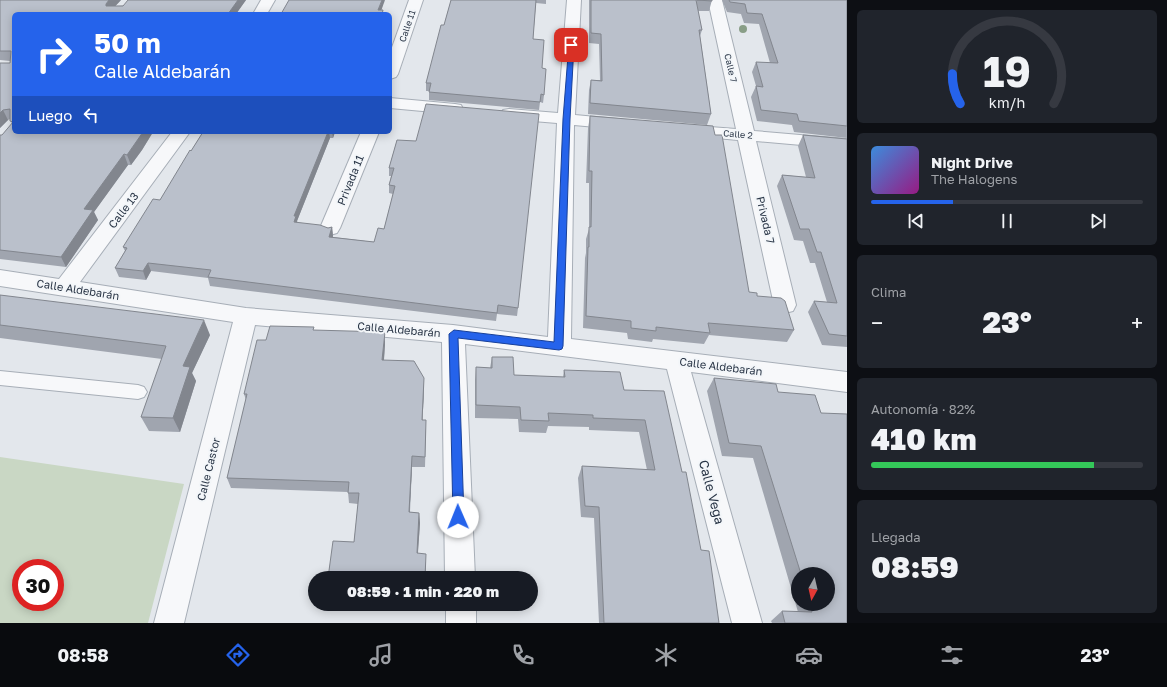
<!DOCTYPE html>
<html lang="es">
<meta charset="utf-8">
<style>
:root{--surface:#171b24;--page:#20242c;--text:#f1f3f6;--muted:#9ea1a6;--line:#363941;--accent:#2563eb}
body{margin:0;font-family:"Golos Text",sans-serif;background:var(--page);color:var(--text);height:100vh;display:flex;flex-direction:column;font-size:15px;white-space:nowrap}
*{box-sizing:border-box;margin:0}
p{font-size:13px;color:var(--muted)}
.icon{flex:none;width:22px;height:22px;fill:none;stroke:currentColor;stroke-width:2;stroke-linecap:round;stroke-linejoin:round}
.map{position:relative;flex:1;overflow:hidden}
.side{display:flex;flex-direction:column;gap:10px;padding:10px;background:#0d0f14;width:320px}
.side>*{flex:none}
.banner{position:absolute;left:12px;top:12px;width:380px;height:122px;border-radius:6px;box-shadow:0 2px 10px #0003;background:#2563eb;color:#fff;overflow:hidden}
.needle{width:26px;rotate:188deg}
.tools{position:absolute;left:791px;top:567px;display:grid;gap:8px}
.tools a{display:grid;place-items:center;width:44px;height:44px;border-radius:50%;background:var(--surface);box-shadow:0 2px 10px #0003;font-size:20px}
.speed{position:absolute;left:12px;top:559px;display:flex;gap:8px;font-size:20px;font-weight:700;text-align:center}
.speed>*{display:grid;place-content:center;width:52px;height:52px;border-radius:50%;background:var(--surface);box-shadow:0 2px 10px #0003;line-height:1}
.speed .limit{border:6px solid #d22;background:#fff;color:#111}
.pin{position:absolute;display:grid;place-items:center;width:34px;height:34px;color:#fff;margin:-17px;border-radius:8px;box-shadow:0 2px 6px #0006}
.me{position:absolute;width:44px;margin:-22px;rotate:359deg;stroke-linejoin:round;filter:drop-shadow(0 0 3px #0008)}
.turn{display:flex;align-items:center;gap:14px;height:84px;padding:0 16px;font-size:18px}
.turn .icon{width:52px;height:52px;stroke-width:2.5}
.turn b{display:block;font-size:28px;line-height:34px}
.then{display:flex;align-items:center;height:38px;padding:0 16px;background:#0003;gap:8px;font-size:15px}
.big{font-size:30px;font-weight:800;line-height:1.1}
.side .widget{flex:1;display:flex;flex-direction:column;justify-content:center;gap:6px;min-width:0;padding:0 14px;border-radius:6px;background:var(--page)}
.side .dial{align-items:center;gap:0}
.dial svg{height:104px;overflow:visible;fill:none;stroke:var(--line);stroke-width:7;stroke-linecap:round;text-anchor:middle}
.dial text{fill:var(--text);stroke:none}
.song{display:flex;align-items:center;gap:12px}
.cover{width:48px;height:48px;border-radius:6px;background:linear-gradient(135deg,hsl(210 70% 55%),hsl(310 70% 35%))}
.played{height:4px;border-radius:2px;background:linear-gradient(90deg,var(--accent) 30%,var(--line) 30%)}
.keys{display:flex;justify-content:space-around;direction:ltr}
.heat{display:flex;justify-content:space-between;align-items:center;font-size:22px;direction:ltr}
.charge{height:6px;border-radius:3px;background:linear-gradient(90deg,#34c759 82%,var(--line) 0)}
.trip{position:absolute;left:308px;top:571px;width:230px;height:40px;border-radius:20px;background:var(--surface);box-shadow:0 2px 10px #0003;font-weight:800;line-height:40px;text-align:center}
.menu{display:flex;height:64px;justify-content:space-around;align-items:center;background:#090b0e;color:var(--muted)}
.menu .icon{width:28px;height:28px}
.menu .current{color:var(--accent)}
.menu b{font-size:18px;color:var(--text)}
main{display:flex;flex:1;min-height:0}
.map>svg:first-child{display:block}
.green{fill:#c9d7c4;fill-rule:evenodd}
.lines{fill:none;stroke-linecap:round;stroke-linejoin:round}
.service-casing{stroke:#a7aeb7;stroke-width:2}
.minor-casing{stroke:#a7aeb7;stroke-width:2}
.service{fill:#f7f8fa;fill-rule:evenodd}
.minor{fill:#f7f8fa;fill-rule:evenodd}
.tree{fill:#899e87}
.wall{fill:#a0a5af;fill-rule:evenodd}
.shaded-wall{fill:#82868e}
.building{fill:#bac0cb;stroke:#82868e}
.route{fill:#2563eb;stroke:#184099}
.labels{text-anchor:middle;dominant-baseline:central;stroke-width:4;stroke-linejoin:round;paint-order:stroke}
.far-street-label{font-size:9px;fill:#293546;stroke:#f3f6f9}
.street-label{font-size:11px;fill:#293546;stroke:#f3f6f9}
.near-street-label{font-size:13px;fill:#293546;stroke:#f3f6f9}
</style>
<main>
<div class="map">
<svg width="847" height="623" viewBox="0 0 847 623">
<rect width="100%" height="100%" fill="#e3e7ec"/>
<!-- green -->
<path class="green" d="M 0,457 L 184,484 L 148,623 L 0,623 ZM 21,568 L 55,568 L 55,602 L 21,602 Z"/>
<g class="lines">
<!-- service casing -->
<g class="service-casing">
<path id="service" d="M 0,371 L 138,385 L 144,387 L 147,392 L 144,397 L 138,399 L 0,385 Z"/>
</g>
<!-- minor casing -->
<g class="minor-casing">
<g id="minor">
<path d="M 261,0 L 275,0 L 267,14 L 253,14 Z"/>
<path d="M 409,0 L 423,0 L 398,74 L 396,77 L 390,79 L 390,53 Z"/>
<path d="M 567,0 L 581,0 L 575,115 L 618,119 L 624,120 L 627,124 L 624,128 L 618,129 L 574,125 L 571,339 L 847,372 L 847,392 L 691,372 L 762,623 L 732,623 L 667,369 L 465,344 L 475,578 L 445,578 L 442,342 L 255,325 L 184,623 L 154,623 L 233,322 L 0,286 L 0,270 L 59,279 L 172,132 L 190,132 L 80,282 L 246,308 L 453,325 L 548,337 L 557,123 L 509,119 L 503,118 L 501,114 L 503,110 L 509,109 L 558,113 Z"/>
<path d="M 708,0 L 722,0 L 754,131 L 847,139 L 847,149 L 756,141 L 796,305 L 793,311 L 785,313 L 777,311 L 774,305 L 738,140 L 684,135 L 678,134 L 675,130 L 678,126 L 684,125 L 736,129 Z"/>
<path d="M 390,98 L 455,104 L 461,105 L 463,109 L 461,113 L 455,114 L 390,108 Z"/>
<path d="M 361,132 L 379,132 L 340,228 L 337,233 L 330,235 L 323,233 L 320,228 Z"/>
<rect x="446" y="604" width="30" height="19"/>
</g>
</g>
<!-- service -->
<use href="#service" class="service"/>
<!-- minor -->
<use href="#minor" class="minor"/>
</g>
<!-- trees -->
<circle class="tree" cx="743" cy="29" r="4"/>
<!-- wall -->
<g class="wall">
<path d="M 0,0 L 121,0 L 115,6 L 246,0 L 236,14 L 14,14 L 14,132 L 153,132 L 142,150 L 131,165 L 128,165 L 94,212 L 98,220 L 66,267 L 0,259 L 0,135 L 2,135 L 12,124 L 10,119 L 8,120 L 0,128 L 0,63 L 10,63 L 10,61 L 0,60 Z"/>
<path d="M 451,0 L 546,0 L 546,4 L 536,3 L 533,39 L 542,68 L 544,95 L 543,103 L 540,102 L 539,110 L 429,100 L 429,91 L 426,91 L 426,83 L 444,25 Z"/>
<path d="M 589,0 L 712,0 L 709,11 L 698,11 L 702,30 L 700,36 L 711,114 L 707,125 L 588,114 L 589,90 L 591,80 L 600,80 L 599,44 L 589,43 Z"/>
<path d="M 722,0 L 847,0 L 847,138 L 794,132 L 792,125 L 757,121 L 751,97 L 756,86 L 752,72 L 756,62 L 770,63 L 759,24 L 744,23 L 741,14 L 727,12 Z"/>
<path d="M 590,116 L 749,292 L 757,296 L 794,330 L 787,342 L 709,335 L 704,344 L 653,339 L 652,342 L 628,339 L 627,333 L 583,328 L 585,258 L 586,253 L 586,239 L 589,229 L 589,183 L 586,183 L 588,128 Z"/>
<path d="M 203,132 L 335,132 L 333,138 L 330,138 L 297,221 L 297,223 L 328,228 L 332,227 L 333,236 L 333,237 L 374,242 L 384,229 L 393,194 L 389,193 L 389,185 L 391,176 L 389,176 L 389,168 L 397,140 L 518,308 L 517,316 L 497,314 L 496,321 L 463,317 L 210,286 L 208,278 L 151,271 L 146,280 L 119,277 L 115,268 L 125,251 L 123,247 L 160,200 Z"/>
<path d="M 803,135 L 847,139 L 847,347 L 822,345 L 808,312 L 814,301 L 827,302 L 815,263 L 810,263 L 803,241 L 794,240 L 777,186 L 782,175 L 806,177 L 798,146 Z"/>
<path d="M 0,295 L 210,335 L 192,373 L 196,381 L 180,432 L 149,431 L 141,417 L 162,359 L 0,338 Z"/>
<path d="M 315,330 L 385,344 L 384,360 L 424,390 L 422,420 L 426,431 L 425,467 L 412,467 L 410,512 L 419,513 L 420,523 L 418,553 L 426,563 L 425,578 L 328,578 L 354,542 L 358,504 L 349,503 L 348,492 L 231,488 L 227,478 L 246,400 L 244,394 L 266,340 Z"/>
<path d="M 492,357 L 514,375 L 563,377 L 564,370 L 624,390 L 682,472 L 701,550 L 719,623 L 599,623 L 594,518 L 581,517 L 578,478 L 582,466 L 647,470 L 639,432 L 589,430 L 589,427 L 548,426 L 546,433 L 519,432 L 518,419 L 475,418 L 475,380 L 476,367 L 490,368 Z"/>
<path d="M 714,378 L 778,392 L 847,623 L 772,623 L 771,621 L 782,611 L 798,612 L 753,458 L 722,456 L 707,391 ZM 798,574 L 828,574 L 828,604 L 798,604 Z"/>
</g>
<!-- shaded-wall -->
<g class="shaded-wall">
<path d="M 109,0 L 121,0 L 109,13 L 106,6 L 106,4 Z"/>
<path d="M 238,0 L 246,0 L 236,14 L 228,14 Z"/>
<path d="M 382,0 L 385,0 L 380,14 L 378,10 Z"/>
<path d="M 3,110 L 8,120 L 0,128 L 0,113 Z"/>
<path d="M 143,132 L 153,132 L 142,150 L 131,165 L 127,155 Z"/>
<path d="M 328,132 L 329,132 L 330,138 L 297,221 L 298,224 L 294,222 L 294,216 Z"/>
<path d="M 332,132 L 335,132 L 333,138 Z"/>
<path d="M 124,154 L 128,165 L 94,212 L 98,220 L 66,267 L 61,257 L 84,209 Z"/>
<path d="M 332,227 L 333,236 L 330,245 L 329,237 Z"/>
<path d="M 148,263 L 151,271 L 146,280 L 143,271 Z"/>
<path d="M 204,320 L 210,335 L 192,373 L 196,381 L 180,432 L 173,418 L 183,366 Z"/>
<path d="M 385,332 L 385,344 L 383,372 L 382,360 Z"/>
<path d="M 424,378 L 424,390 L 422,431 L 422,420 Z"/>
<path d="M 412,456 L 412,467 L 409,522 L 409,512 Z"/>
<path d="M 419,513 L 420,523 L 417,563 L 417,553 Z"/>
</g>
<!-- building -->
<g class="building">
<path d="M 0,0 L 109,0 L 106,4 L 106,6 L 123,6 L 128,0 L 238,0 L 228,14 L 14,14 L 14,132 L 143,132 L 127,155 L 124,154 L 84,209 L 93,210 L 61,257 L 0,250 L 0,135 L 2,135 L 13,122 L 10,121 L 10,109 L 3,110 L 0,113 L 0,63 L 10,63 L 11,51 L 0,51 Z"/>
<path d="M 289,0 L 382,0 L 378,10 L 383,10 L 382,14 L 281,14 Z"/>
<path d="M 451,0 L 536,0 L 533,39 L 544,40 L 542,68 L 546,69 L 544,95 L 541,94 L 540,102 L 429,92 L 431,83 L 426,83 L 441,25 L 444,25 Z"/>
<path d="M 591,0 L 696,0 L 702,30 L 699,30 L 711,114 L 590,103 L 591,80 L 602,81 L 601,34 L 591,33 Z"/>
<path d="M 697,0 L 712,0 L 712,1 Z"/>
<path d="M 729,0 L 847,0 L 847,126 L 799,121 L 797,114 L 761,110 L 756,86 L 763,87 L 756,62 L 778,63 L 762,14 L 747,13 L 745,4 L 730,2 Z"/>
<path d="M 426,104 L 539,114 L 518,308 L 498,305 L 497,313 L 463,309 L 208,277 L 211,270 L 148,263 L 143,271 L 115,268 L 127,248 L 123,247 L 153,199 L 160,200 L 190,150 L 191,151 L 203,132 L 328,132 L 294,216 L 296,216 L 294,222 L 320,225 L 328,228 L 332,227 L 329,237 L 374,242 L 378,228 L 384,229 L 395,186 L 389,185 L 394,168 L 389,168 L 397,140 L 416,141 Z"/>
<path d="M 590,116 L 713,126 L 715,135 L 722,135 L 749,292 L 757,293 L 757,296 L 781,298 L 785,301 L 794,330 L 708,323 L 710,333 L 656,327 L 656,331 L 631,328 L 631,321 L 586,316 L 588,247 L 589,247 L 589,227 L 591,227 L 592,171 L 589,171 Z"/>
<path d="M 803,135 L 847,139 L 847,336 L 829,334 L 814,301 L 837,303 L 821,252 L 817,252 L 809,229 L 800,229 L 782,175 L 815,178 Z"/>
<path d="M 0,295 L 204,320 L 183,366 L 190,367 L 173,418 L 141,417 L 166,346 L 0,325 Z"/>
<path d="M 270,326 L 314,327 L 313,330 L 385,332 L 382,360 L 414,361 L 424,378 L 422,420 L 426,420 L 425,457 L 412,456 L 409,512 L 419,513 L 417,553 L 426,554 L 425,578 L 328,578 L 333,541 L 354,542 L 359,493 L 348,493 L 349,482 L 227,478 L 247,394 L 244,394 L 257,340 L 266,340 Z"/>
<path d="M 492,357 L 513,357 L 514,375 L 565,377 L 564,370 L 620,372 L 624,390 L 664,391 L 682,472 L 686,472 L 701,550 L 709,551 L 719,623 L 604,623 L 599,507 L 585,506 L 582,466 L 655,470 L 645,420 L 593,418 L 593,415 L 548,413 L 549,421 L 521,420 L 520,407 L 476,405 L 476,367 L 492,368 Z"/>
<path d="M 714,378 L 776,384 L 778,392 L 815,395 L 821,413 L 847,414 L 847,623 L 785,623 L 782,611 L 812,612 L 810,604 L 828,604 L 828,574 L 801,574 L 761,446 L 729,443 Z"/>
</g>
<!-- route -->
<path class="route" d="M 569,43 L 574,45 L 570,119 L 563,346 L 562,349 L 559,350 L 458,338 L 464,517 L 462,521 L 458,522 L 454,521 L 453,517 L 449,334 L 454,330 L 554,342 L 563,119 Z"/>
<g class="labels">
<!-- far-street labels -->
<g class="far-street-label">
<text transform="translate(407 26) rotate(-71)">Calle 11</text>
<text transform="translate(731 68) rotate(77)">Calle 7</text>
<text transform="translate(738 134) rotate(5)">Calle 2</text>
</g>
<!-- street labels -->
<g class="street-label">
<text transform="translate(350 180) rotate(-68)">Privada 11</text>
<text transform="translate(123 210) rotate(-53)">Calle 13</text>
<text transform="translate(766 220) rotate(77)">Privada 7</text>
<text transform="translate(78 289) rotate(9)">Calle Aldebarán</text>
<text transform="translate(399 329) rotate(5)">Calle Aldebarán</text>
<text transform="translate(721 366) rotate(7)">Calle Aldebarán</text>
<text transform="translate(208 469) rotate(-76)">Calle Castor</text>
</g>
<!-- near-street labels -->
<g class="near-street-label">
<text transform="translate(712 492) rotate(75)">Calle Vega</text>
</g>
</g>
</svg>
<div class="tools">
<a><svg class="needle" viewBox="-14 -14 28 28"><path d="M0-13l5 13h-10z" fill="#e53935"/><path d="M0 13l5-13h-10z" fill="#9ea1a6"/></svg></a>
</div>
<div class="speed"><div class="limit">30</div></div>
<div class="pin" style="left:571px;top:45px;background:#d93025"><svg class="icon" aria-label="arrive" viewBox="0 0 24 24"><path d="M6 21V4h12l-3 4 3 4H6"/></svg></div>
<svg class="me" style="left:458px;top:517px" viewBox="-20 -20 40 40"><circle r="19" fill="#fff"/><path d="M0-13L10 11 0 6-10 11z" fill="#2563eb"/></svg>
<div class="trip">08:59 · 1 min · 220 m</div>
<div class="banner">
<div class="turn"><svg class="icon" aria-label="right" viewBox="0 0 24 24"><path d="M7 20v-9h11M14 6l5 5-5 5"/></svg><div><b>50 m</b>Calle Aldebarán</div></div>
<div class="then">Luego<svg class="icon" aria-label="left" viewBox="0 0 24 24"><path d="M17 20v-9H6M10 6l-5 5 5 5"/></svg></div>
</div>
</div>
<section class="side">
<div class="widget dial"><svg viewBox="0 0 100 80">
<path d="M14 69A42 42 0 1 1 86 69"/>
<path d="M14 69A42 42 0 0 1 8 46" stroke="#2563eb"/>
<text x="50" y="56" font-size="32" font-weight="700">19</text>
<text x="50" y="72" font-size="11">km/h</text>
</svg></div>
<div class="widget">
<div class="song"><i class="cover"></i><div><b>Night Drive</b><p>The Halogens</p></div></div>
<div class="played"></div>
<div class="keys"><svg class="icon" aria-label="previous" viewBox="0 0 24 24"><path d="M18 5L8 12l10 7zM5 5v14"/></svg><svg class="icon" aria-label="pause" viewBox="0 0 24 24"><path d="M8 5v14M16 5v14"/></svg><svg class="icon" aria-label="next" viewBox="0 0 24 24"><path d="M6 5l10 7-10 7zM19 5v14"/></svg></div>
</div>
<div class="widget"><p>Clima</p>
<div class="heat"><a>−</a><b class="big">23°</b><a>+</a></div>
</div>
<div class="widget"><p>Autonomía · 82%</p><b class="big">410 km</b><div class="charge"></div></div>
<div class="widget"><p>Llegada</p><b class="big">08:59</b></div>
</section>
</main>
<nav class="menu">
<b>08:58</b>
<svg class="icon current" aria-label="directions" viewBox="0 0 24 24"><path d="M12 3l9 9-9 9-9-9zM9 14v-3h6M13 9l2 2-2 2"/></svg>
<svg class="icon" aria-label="music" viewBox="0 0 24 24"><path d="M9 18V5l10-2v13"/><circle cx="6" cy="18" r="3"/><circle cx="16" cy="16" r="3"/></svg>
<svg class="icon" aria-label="phone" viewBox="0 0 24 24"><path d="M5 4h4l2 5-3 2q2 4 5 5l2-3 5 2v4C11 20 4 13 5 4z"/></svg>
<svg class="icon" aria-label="climate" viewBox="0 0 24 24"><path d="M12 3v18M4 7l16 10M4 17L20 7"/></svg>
<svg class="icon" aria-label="car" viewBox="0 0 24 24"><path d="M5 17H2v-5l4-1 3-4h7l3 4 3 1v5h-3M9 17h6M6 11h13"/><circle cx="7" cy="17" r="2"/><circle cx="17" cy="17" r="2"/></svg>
<svg class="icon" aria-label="filters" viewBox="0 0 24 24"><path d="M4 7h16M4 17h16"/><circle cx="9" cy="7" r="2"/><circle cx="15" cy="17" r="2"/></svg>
<b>23°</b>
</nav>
